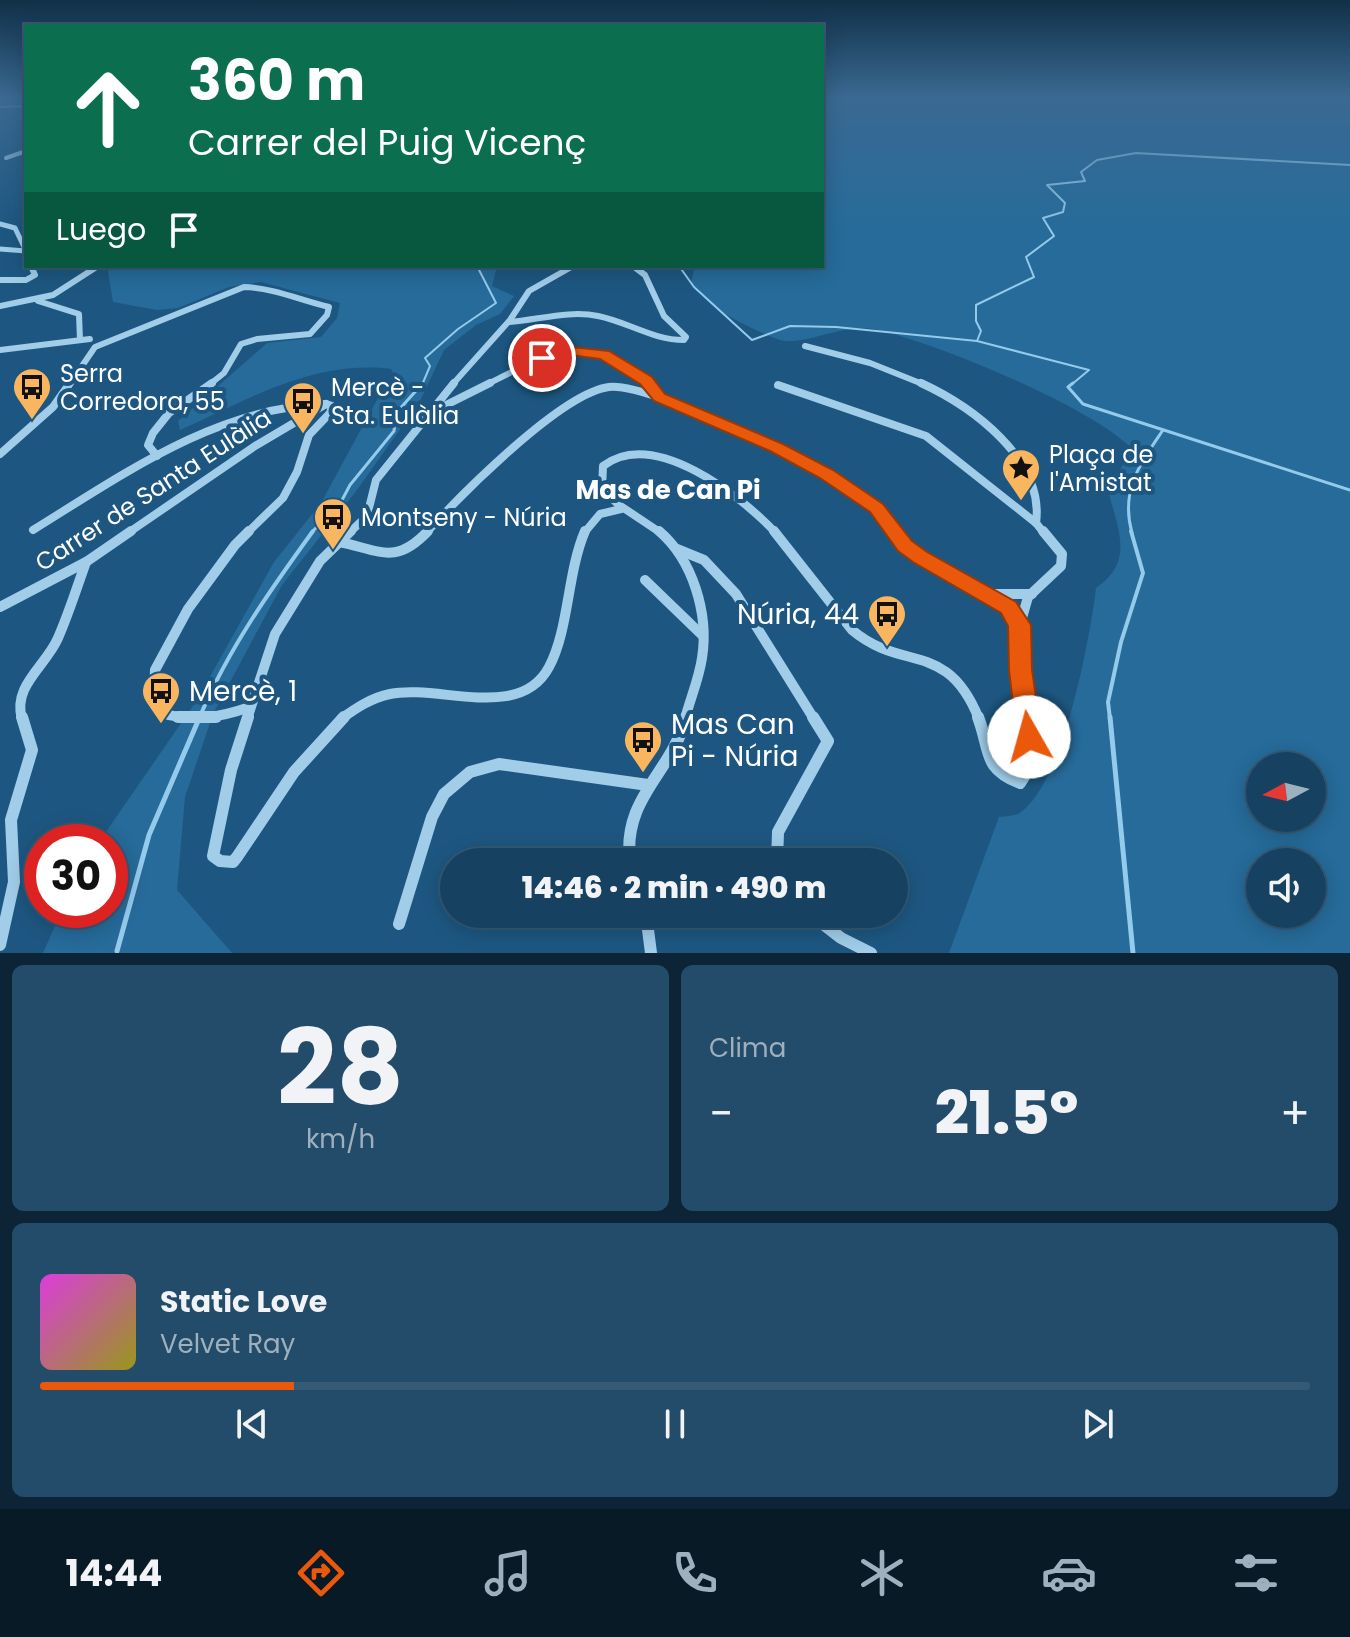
<!DOCTYPE html>
<html lang="es">
<meta charset="utf-8">
<style>
:root{--surface:#164161;--page:#234c6a;--text:#f1f3f6;--muted:#9eafbd;--line:#355a76;--accent:#ea580c}
body{margin:0;font-family:Poppins,sans-serif;background:var(--page);color:var(--text);height:100vh;display:flex;flex-direction:column;font-size:30px;white-space:nowrap}
*{box-sizing:border-box;margin:0}
p{font-size:26px;color:var(--muted)}
.icon{flex:none;width:44px;height:44px;fill:none;stroke:currentColor;stroke-width:2;stroke-linecap:round;stroke-linejoin:round}
.map{position:relative;height:953px;overflow:hidden}
.sheet{display:flex;flex-direction:column;gap:12px;padding:12px;background:#0c2435;flex:1}
.sheet>*{flex:none}
.top-card{position:absolute;left:24px;top:24px;width:800px;height:244px;border-radius:0px;box-shadow:0 4px 20px #0003,0 0 0 2px var(--line);background:#0b6e4f;color:#fff;overflow:hidden}
.needle{width:52px;rotate:263deg}
.tools{position:absolute;left:1246px;top:752px;display:grid;gap:16px}
.tools a{display:grid;place-items:center;width:80px;height:80px;border-radius:50%;background:var(--surface);box-shadow:0 4px 20px #0003,0 0 0 2px var(--line);font-size:40px}
.speed{position:absolute;left:24px;top:824px;display:flex;gap:16px;font-size:40px;font-weight:700;text-align:center}
.speed>*{display:grid;place-content:center;width:104px;height:104px;border-radius:50%;background:var(--surface);box-shadow:0 4px 20px #0003,0 0 0 2px var(--line);line-height:1}
.speed .limit{border:12px solid #d22;background:#fff;color:#111}
.pin{position:absolute;display:grid;place-items:center;width:68px;height:68px;color:#fff;margin:-34px;border:4px solid #fff;border-radius:50%;box-shadow:0 2px 8px #0007}
.me{position:absolute;width:88px;margin:-44px;rotate:353deg;stroke-linejoin:round;filter:drop-shadow(0 0 6px #0008)}
.turn{display:flex;align-items:center;gap:28px;height:168px;padding:0 32px;font-size:36px}
.turn .icon{width:104px;height:104px;stroke-width:2.5}
.turn b{display:block;font-size:56px;line-height:68px}
.then{display:flex;align-items:center;height:76px;padding:0 32px;background:#0003;gap:16px;font-size:30px}
.big{font-size:60px;font-weight:800;line-height:1.1}
.sheet .tile{flex:1;display:flex;flex-direction:column;justify-content:center;gap:12px;min-width:0;padding:0 28px;border-radius:12px;background:var(--page)}
.sheet .dial{align-items:center;gap:0}
.dial b{font-size:104px;line-height:1}
.song{display:flex;align-items:center;gap:24px}
.cover{width:96px;height:96px;border-radius:12px;background:linear-gradient(135deg,hsl(300 70% 55%),hsl(60 70% 35%))}
.played{height:8px;border-radius:4px;background:linear-gradient(90deg,var(--accent) 20%,var(--line) 20%)}
.keys{display:flex;justify-content:space-around;direction:ltr}
.heat{display:flex;justify-content:space-between;align-items:center;font-size:44px;direction:ltr}
.sheet .tiles{flex:1;display:grid;gap:12px;grid-template-columns:1fr 1fr}
.tile:last-child{grid-column:span 2}
.trip{position:absolute;left:440px;top:848px;width:468px;height:80px;border-radius:40px;background:var(--surface);box-shadow:0 4px 20px #0003,0 0 0 2px var(--line);font-weight:800;line-height:80px;text-align:center}
.menu{display:flex;height:128px;justify-content:space-around;align-items:center;background:#091a27;color:var(--muted)}
.menu .icon{width:56px;height:56px}
.menu .current{color:var(--accent)}
.menu b{font-size:36px;color:var(--text)}
.map>svg:first-child{display:block}
.green{fill:#266b9a;fill-rule:evenodd}
.lines{fill:none;stroke-linecap:round;stroke-linejoin:round}
.stream-far3{stroke:#94caeb;stroke-width:2}
.stream-far2{stroke:#94caeb;stroke-width:3}
.stream-far1{stroke:#94caeb;stroke-width:4}
.stream{stroke:#94caeb;stroke-width:5}
.minor-far5{stroke:#a1cde9;stroke-width:4}
.minor-far4{stroke:#a1cde9;stroke-width:5}
.minor-far3{stroke:#a1cde9;stroke-width:6}
.minor-far2{stroke:#a1cde9;stroke-width:8}
.minor-far1{stroke:#a1cde9;stroke-width:10}
.minor{stroke:#a1cde9;stroke-width:12}
.route{fill:#ea580c;stroke:#983908;stroke-width:2}
.labels{text-anchor:middle;dominant-baseline:central;stroke-width:8;stroke-linejoin:round;paint-order:stroke}
.poi-label{font-size:24px;fill:#fff;stroke:#1d5781;text-anchor:start}
.street-label{font-size:24px;fill:#fff;stroke:#1d5781}
.neighbourhood-label{font-size:26px;font-weight:bold;fill:#fff;stroke:#1d5781}
.near-poi-label{font-size:28px;fill:#fff;stroke:#1d5781;text-anchor:start}
</style>
<div class="map">
<svg width="1350" height="953" viewBox="0 0 1350 953">
<rect width="100%" height="100%" fill="#1d5781"/>
<!-- green -->
<g class="green">
<path d="M 822,98 L 1350,98 L 1350,953 L 949,953 L 999,817 C 1005,816 1013,816 1018,814 C 1063,787 1090,638 1096,588 C 1135,561 1118,530 1108,490 L 1132,449 C 1095,408 930,340 873,329 C 848,325 825,336 801,340 C 794,341 784,342 777,339 C 763,334 723,315 712,305 C 705,299 699,290 691,283 L 695,266 L 822,266 ZM 1312,766 L 1312,818 L 1260,818 L 1260,766 ZM 1312,862 L 1312,914 L 1260,914 L 1260,862 Z"/>
<path d="M 114,266 L 497,266 L 492,286 L 514,296 L 500,314 L 476,325 L 444,350 L 420,401 L 357,490 L 282,585 L 213,714 L 185,797 L 177,890 L 232,953 L 43,953 L 62,910 L 110,910 L 110,842 L 99,842 L 197,700 L 274,562 L 321,503 L 378,398 L 395,378 L 391,369 C 315,359 247,400 180,430 L 178,421 L 267,343 L 321,337 L 337,318 L 340,303 L 261,282 L 229,287 L 178,308 L 157,310 L 113,302 L 108,271 Z"/>
</g>
<g class="lines">
<!-- stream-far3 -->
<g class="stream-far3">
<path d="M 0,107 L 26,106"/>
<path d="M 679,266 L 694,287 L 752,340 L 790,326 L 836,327 L 977,341 L 1089,370 L 1071,385"/>
<path d="M 977,341 L 981,331 L 976,321 L 976,305 L 1034,277 L 1026,257 L 1054,236 L 1043,218 L 1063,212 L 1065,203 L 1047,185 L 1085,181 L 1081,172 L 1097,160 L 1136,153 L 1350,165"/>
<path d="M 422,385 L 430,366 L 425,358 L 458,329 L 496,303 L 477,266"/>
</g>
<!-- stream-far2 -->
<g class="stream-far2">
<path d="M 1073,383 L 1068,387 L 1083,404 L 1350,490"/>
<path d="M 311,533 L 341,502 L 350,485 L 394,431 L 396,413 L 423,383"/>
<path d="M 1132,533 C 1120,490 1140,464 1163,430"/>
</g>
<!-- stream-far1 -->
<g class="stream-far1">
<path d="M 201,714 C 229,648 271,589 313,531"/>
<path d="M 1110,719 L 1108,702 L 1121,642 L 1143,573 L 1131,531"/>
</g>
<!-- stream -->
<g class="stream">
<path d="M 1110,717 L 1133,953"/>
<path d="M 117,951 L 149,835 L 198,721"/>
</g>
<!-- minor-far5 -->
<path class="minor-far5" d="M 6,158 L 26,151"/>
<!-- minor-far4 -->
<g class="minor-far4">
<path d="M 26,177 L 26,194"/>
<path d="M 0,224 L 15,228 L 26,251"/>
<path d="M 0,249 L 26,251"/>
</g>
<!-- minor-far3 -->
<g class="minor-far3">
<path d="M 0,280 L 26,280 L 35,275 L 31,266"/>
<path d="M 38,301 L 79,314 L 80,340"/>
<path d="M 0,306 L 53,295 L 98,266"/>
<path d="M 509,322 C 538,320 569,310 598,316 C 628,322 653,340 684,340 L 686,337 L 664,316 L 645,275 L 633,266"/>
<path d="M 805,346 L 870,363 L 925,385"/>
<path d="M 0,350 L 90,339"/>
<path d="M 69,385 L 95,347 L 244,287 C 273,288 300,300 329,307 L 327,315 L 310,334 L 257,339 L 241,344 L 224,373 L 209,385"/>
<path d="M 452,385 L 510,320 L 529,291 L 573,266"/>
<path d="M 486,385 C 533,361 574,337 624,367 C 633,372 643,377 649,385"/>
</g>
<!-- minor-far2 -->
<g class="minor-far2">
<path d="M 648,383 L 659,398"/>
<path d="M 921,383 C 971,406 1045,459 1036,523"/>
<path d="M 778,385 L 926,436 L 1036,523 L 1044,533"/>
<path d="M 434,411 L 490,383"/>
<path d="M 0,454 L 53,407 L 70,383"/>
<path d="M 157,456 L 148,445 L 153,433 L 169,413 L 212,383"/>
<path d="M 33,530 C 122,475 217,407 325,404"/>
<path d="M 128,533 L 255,446 L 326,404"/>
<path d="M 247,533 L 283,498 L 297,472 L 309,435 L 330,413 L 332,406 L 326,404"/>
<path d="M 349,533 L 367,516 L 376,480 L 454,383"/>
<path d="M 426,533 C 460,496 561,393 609,387 C 653,382 843,476 877,509 C 884,516 889,525 895,533"/>
<path d="M 584,533 L 600,514 L 621,509"/>
<path d="M 661,533 L 619,505 L 602,489 L 603,466 C 654,427 741,496 776,533"/>
</g>
<!-- minor-far1 -->
<g class="minor-far1">
<path d="M 249,531 L 235,545 L 188,609 L 155,670 L 154,698 L 160,713 C 193,722 218,718 250,707"/>
<path d="M 659,531 C 693,560 709,614 702,658 C 699,679 690,699 685,719"/>
<path d="M 774,531 L 852,630 C 903,673 947,639 979,719"/>
<path d="M 894,531 L 905,546 L 935,568 L 1008,608 L 1020,625 L 1025,719"/>
<path d="M 340,542 C 381,551 396,565 428,531"/>
<path d="M 677,549 L 704,560 L 736,594 L 814,719"/>
<path d="M 645,580 L 702,635"/>
<path d="M 989,594 L 1032,594"/>
<path d="M 0,607 L 86,562 L 131,531"/>
<path d="M 1020,625 L 1028,597 L 1061,566 L 1062,554 L 1043,531"/>
<path d="M 22,719 C 12,686 46,666 58,638 C 69,613 77,587 86,562"/>
<path d="M 247,719 L 275,634 L 320,561 L 351,531"/>
<path d="M 341,719 C 356,708 371,698 390,694 C 439,684 520,722 549,667 C 569,630 567,573 585,531"/>
</g>
<!-- minor -->
<g class="minor">
<path d="M 178,717 L 216,717"/>
<path d="M 248,717 L 231,770 L 213,856 L 220,861 L 233,862 L 237,857 L 294,772 L 344,717"/>
<path d="M 978,717 C 991,751 982,768 1020,783 C 1038,757 1030,747 1025,717"/>
<path d="M 630,862 C 622,797 672,773 686,717"/>
<path d="M 777,862 L 778,832 L 828,741 L 813,717"/>
<path d="M 646,914 L 651,953"/>
<path d="M 810,914 L 841,938 L 871,953"/>
<path d="M 399,924 L 432,817 L 444,794 L 470,772 L 499,764 L 648,785"/>
<path d="M 0,945 L 14,882 L 11,820 L 32,750 L 22,717"/>
</g>
</g>
<!-- sky -->
<linearGradient id="sky" x2="0" y2="1"><stop stop-color="#103047"/><stop offset="0.42" stop-color="#3a6992"/><stop offset="1" stop-color="#3a6992" stop-opacity="0"/></linearGradient>
<rect width="1350" height="232" fill="url(#sky)"/>
<!-- route -->
<path class="route" d="M 571,347 L 609,351 L 652,377 L 665,394 L 783,444 L 833,470 L 883,504 L 912,541 L 927,552 L 1016,602 L 1031,625 L 1032,670 L 1042,737 L 1038,745 L 1029,748 L 1020,745 L 1017,737 L 1009,670 L 1008,626 L 1001,613 L 913,562 L 898,551 L 870,512 L 820,478 L 770,451 L 654,401 L 640,384 L 600,359 L 571,355 L 542,363 L 535,358 Z"/>
<!-- icons -->
<defs>
<g id="bus-pin" transform="scale(2)"><path d="M0 17L-7.5 6A9.5 9.5 0 1 1 7.5 6Z" fill="#fab65f" stroke="#1d5781"/><path d="M-5-6H5V4H4V6H2V4H-2V6H-4V4H-5ZM-3.5-4V0h7V-4ZM-3.5 1.2v1.5H-2V1.2ZM2 1.2v1.5H3.5V1.2Z" fill="#111"/></g>
<g id="sight-pin" transform="scale(2)"><path d="M0 17L-7.5 6A9.5 9.5 0 1 1 7.5 6Z" fill="#fab65f" stroke="#1d5781"/><path d="M0-6L1.8-2.2L6-1.7L2.9 1.2L3.7 5.4L0 3.3L-3.7 5.4L-2.9 1.2L-6-1.7L-1.8-2.2Z" fill="#111"/></g>
</defs>
<g fill-rule="evenodd">
<use href="#bus-pin" x="32" y="387"/>
<use href="#bus-pin" x="303" y="401"/>
<use href="#sight-pin" x="1021" y="468"/>
<use href="#bus-pin" x="333" y="517"/>
<use href="#bus-pin" x="887" y="614"/>
<use href="#bus-pin" x="161" y="691"/>
<use href="#bus-pin" x="643" y="740"/>
</g>
<g class="labels">
<!-- poi labels -->
<g class="poi-label">
<text x="60" y="373">Serra<tspan x="60" dy="28">Corredora, 55</tspan></text>
<text x="331" y="387">Mercè -<tspan x="331" dy="28">Sta. Eulàlia</tspan></text>
<text x="1049" y="454">Plaça de<tspan x="1049" dy="28">l'Amistat</tspan></text>
<text x="361" y="517">Montseny - Núria</text>
</g>
<!-- street labels -->
<g class="street-label">
<text transform="translate(153 490) rotate(-33)">Carrer de Santa Eulàlia</text>
</g>
<!-- neighbourhood labels -->
<g class="neighbourhood-label">
<text x="668" y="490">Mas de Can Pi</text>
</g>
<!-- near-poi labels -->
<g class="near-poi-label">
<text x="859" y="614" text-anchor="end">Núria, 44</text>
<text x="189" y="691">Mercè, 1</text>
<text x="671" y="724">Mas Can<tspan x="671" dy="32">Pi - Núria</tspan></text>
</g>
</g>
</svg>
<div class="tools">
<a><svg class="needle" viewBox="-14 -14 28 28"><path d="M0-13l5 13h-10z" fill="#e53935"/><path d="M0 13l5-13h-10z" fill="#9eafbd"/></svg></a>
<a><svg class="icon" aria-label="sound" viewBox="0 0 24 24"><path d="M4 9h4l5-4v14l-5-4H4zM17 9q2 3 0 6"/></svg></a>
</div>
<div class="speed"><div class="limit">30</div></div>
<div class="pin" style="left:542px;top:358px;background:#d93025"><svg class="icon" aria-label="arrive" viewBox="0 0 24 24"><path d="M6 21V4h12l-3 4 3 4H6"/></svg></div>
<svg class="me" style="left:1029px;top:737px" viewBox="-20 -20 40 40"><circle r="19" fill="#fff"/><path d="M0-13L10 11 0 6-10 11z" fill="#ea580c"/></svg>
<div class="trip">14:46 · 2 min · 490 m</div>
<div class="top-card">
<div class="turn"><svg class="icon" aria-label="ahead" viewBox="0 0 24 24"><path d="M12 20V5M6 11l6-6 6 6"/></svg><div><b>360 m</b>Carrer del Puig Vicenç</div></div>
<div class="then">Luego<svg class="icon" aria-label="arrive" viewBox="0 0 24 24"><path d="M6 21V4h12l-3 4 3 4H6"/></svg></div>
</div>
</div>
<section class="sheet">
<div class="tiles">
<div class="tile dial"><b>28</b><p>km/h</p></div>
<div class="tile"><p>Clima</p>
<div class="heat"><a>−</a><b class="big">21.5°</b><a>+</a></div>
</div>
<div class="tile">
<div class="song"><i class="cover"></i><div><b>Static Love</b><p>Velvet Ray</p></div></div>
<div class="played"></div>
<div class="keys"><svg class="icon" aria-label="previous" viewBox="0 0 24 24"><path d="M18 5L8 12l10 7zM5 5v14"/></svg><svg class="icon" aria-label="pause" viewBox="0 0 24 24"><path d="M8 5v14M16 5v14"/></svg><svg class="icon" aria-label="next" viewBox="0 0 24 24"><path d="M6 5l10 7-10 7zM19 5v14"/></svg></div>
</div>
</div>
</section>
<nav class="menu">
<b>14:44</b>
<svg class="icon current" aria-label="directions" viewBox="0 0 24 24"><path d="M12 3l9 9-9 9-9-9zM9 14v-3h6M13 9l2 2-2 2"/></svg>
<svg class="icon" aria-label="music" viewBox="0 0 24 24"><path d="M9 18V5l10-2v13"/><circle cx="6" cy="18" r="3"/><circle cx="16" cy="16" r="3"/></svg>
<svg class="icon" aria-label="phone" viewBox="0 0 24 24"><path d="M5 4h4l2 5-3 2q2 4 5 5l2-3 5 2v4C11 20 4 13 5 4z"/></svg>
<svg class="icon" aria-label="climate" viewBox="0 0 24 24"><path d="M12 3v18M4 7l16 10M4 17L20 7"/></svg>
<svg class="icon" aria-label="car" viewBox="0 0 24 24"><path d="M5 17H2v-5l4-1 3-4h7l3 4 3 1v5h-3M9 17h6M6 11h13"/><circle cx="7" cy="17" r="2"/><circle cx="17" cy="17" r="2"/></svg>
<svg class="icon" aria-label="filters" viewBox="0 0 24 24"><path d="M4 7h16M4 17h16"/><circle cx="9" cy="7" r="2"/><circle cx="15" cy="17" r="2"/></svg>
</nav>
